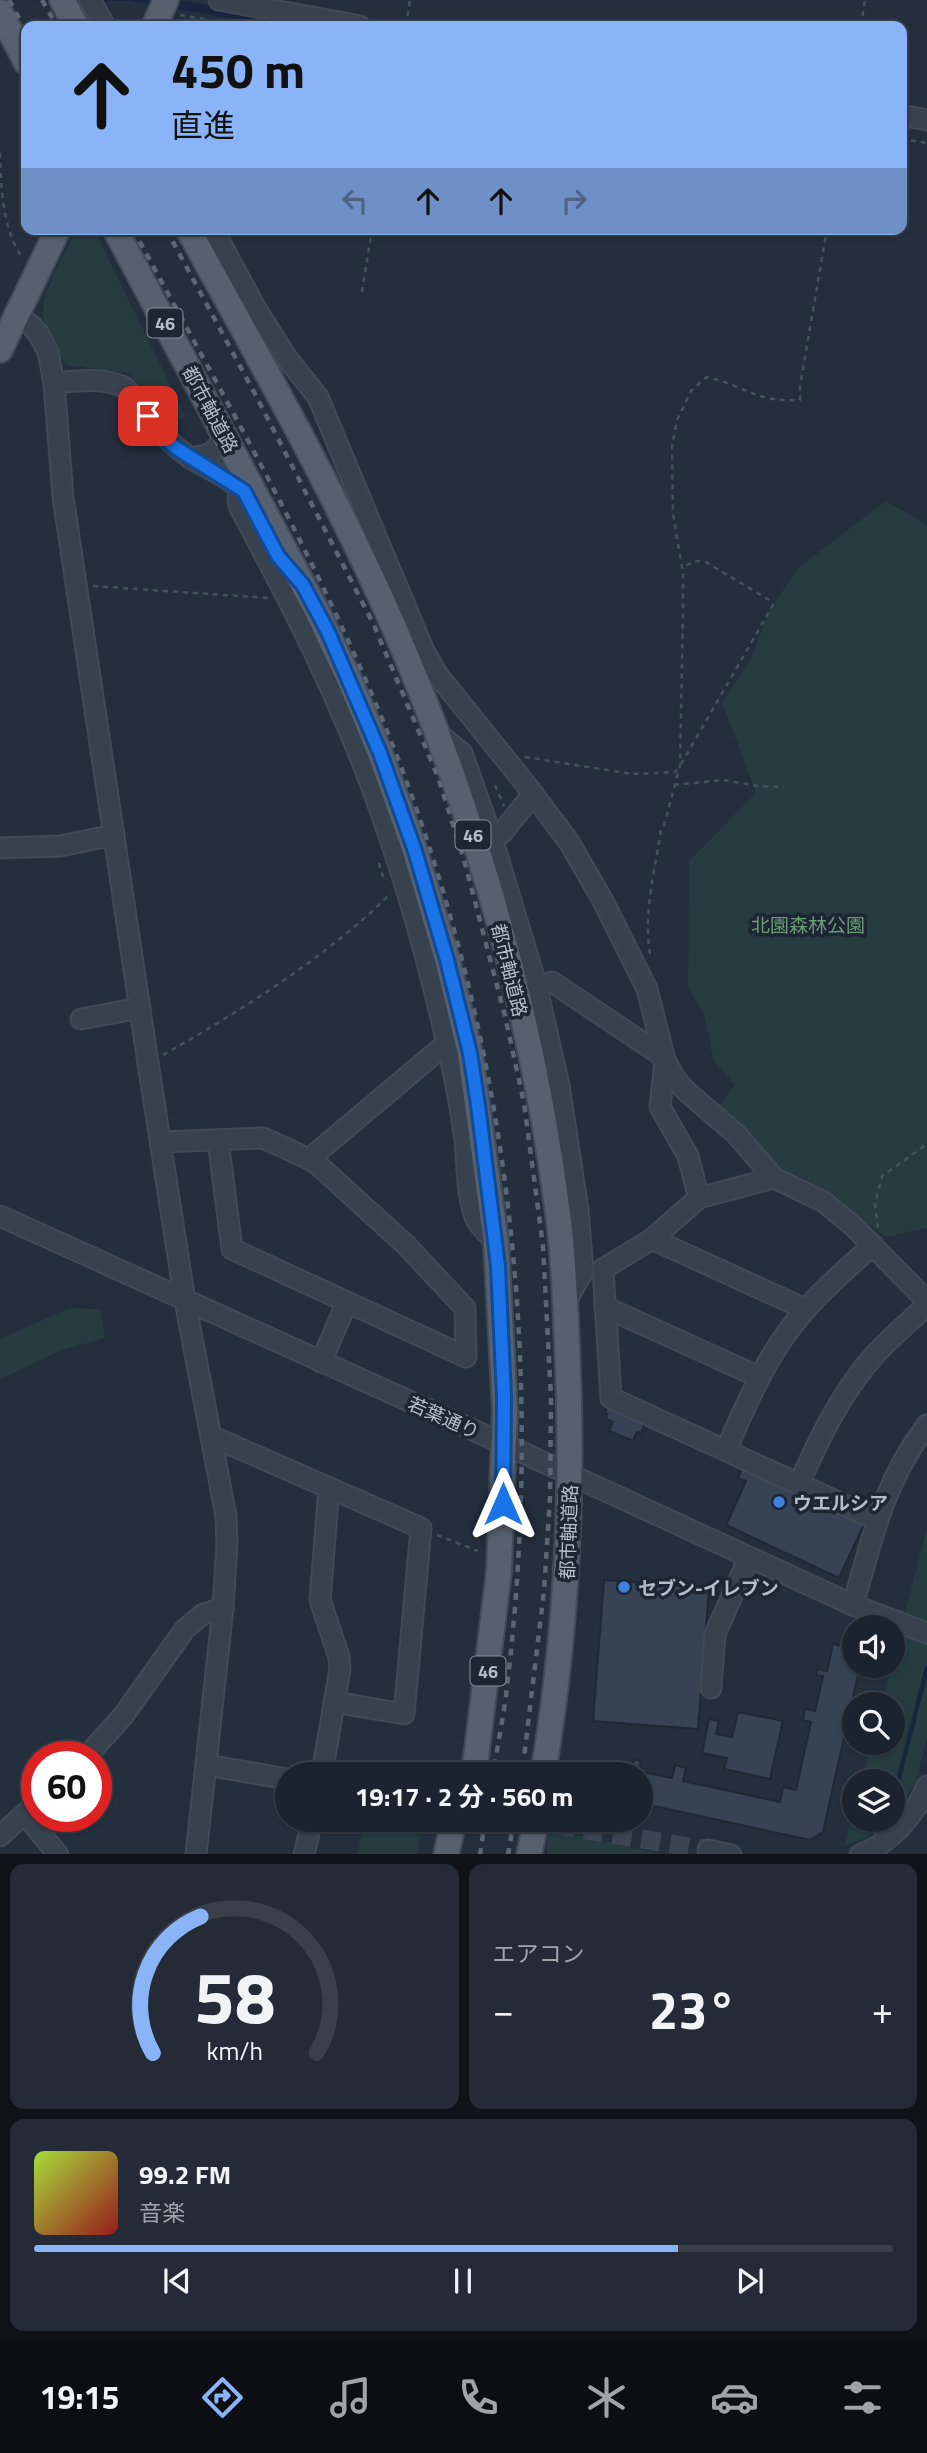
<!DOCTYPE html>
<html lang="ja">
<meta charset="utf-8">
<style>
:root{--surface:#1b232e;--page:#242b36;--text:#f1f3f6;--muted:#a0a4aa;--line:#39404a;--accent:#8ab4f8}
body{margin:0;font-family:"Titillium Web","Noto Sans JP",sans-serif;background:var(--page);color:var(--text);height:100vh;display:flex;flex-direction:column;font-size:26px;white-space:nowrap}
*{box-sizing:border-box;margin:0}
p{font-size:23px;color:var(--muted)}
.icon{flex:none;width:38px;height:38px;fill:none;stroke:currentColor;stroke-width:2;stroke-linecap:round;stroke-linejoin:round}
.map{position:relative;height:1854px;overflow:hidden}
.panel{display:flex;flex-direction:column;gap:10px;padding:10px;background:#0f1319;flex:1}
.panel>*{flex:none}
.banner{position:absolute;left:21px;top:21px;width:886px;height:214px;border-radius:14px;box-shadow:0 2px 5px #0004,0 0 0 2px var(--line);background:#8ab4f8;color:#111;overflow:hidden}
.buttons{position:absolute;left:842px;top:1615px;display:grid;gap:14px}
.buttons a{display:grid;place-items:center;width:63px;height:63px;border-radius:50%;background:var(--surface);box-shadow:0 2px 5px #0004,0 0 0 2px var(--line);font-size:35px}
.speed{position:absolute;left:21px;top:1741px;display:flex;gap:14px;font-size:35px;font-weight:700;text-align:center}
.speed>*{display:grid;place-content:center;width:91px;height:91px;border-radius:50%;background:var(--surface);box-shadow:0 2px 5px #0004,0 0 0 2px var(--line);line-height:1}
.speed .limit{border:10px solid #d22;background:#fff;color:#111}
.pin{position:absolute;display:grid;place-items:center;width:60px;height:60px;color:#fff;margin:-30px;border-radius:14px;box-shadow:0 4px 10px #0006}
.me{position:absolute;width:77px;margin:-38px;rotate:0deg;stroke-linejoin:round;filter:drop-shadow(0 0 5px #0008)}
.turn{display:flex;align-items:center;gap:24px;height:147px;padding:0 35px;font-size:32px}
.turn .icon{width:91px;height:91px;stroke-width:2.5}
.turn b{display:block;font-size:49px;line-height:60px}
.lanes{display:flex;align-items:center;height:66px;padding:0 35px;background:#0003;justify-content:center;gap:35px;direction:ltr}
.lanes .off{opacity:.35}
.big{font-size:52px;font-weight:700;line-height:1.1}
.panel .card{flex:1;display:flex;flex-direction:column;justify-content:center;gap:10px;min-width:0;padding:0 24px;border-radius:14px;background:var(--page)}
.panel .dial{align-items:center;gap:0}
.dial svg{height:182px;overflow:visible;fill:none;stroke:var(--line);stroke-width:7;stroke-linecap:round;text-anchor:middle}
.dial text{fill:var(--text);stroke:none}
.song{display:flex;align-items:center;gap:21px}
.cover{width:84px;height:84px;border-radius:10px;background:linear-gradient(135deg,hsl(80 70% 55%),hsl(0 70% 35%))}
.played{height:7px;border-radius:4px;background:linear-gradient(90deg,var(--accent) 75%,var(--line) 75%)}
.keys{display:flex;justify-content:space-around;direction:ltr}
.heat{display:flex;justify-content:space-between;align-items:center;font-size:38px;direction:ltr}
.panel .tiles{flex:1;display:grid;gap:10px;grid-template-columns:1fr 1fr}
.card:last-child{grid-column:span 2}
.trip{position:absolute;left:275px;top:1762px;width:378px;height:70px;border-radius:35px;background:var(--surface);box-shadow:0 2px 5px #0004,0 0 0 2px var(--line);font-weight:700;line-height:70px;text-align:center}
.menu{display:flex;height:112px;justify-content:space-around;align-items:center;background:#0b0e12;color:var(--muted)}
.menu .icon{width:49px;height:49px}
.menu .selected{color:var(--accent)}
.menu b{font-size:32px;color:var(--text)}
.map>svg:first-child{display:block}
.green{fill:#263c3f}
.water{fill:#17263c}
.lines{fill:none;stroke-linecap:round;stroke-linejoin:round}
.stream{stroke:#17263c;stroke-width:4.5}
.building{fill:#364354;stroke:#1f2835;stroke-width:2}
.minor-tunnel{stroke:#3a4453;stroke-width:19;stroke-dasharray:19 10;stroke-linecap:butt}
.minor-casing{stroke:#414a57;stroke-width:23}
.major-casing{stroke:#414a57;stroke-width:28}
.path{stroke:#3f5557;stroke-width:2.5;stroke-dasharray:5 5;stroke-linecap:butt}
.minor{stroke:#38414e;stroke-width:19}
.major{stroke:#56606e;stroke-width:24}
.rail{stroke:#5a6575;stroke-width:4.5;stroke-dasharray:7 7;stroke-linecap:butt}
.route-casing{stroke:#114b97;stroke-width:18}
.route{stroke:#1a73e8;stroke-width:12}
.shop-dot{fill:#3f7fe0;stroke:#1d2633;stroke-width:2.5}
.labels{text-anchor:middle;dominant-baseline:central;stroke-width:7;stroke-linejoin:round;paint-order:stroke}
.shield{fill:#1d2633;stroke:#878f9c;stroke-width:2}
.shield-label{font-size:18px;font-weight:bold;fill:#b4bcc9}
.street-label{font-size:19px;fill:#b4bcc9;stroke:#1d2633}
.park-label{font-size:19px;fill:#6b9a76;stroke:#1d2633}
.poi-label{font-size:19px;font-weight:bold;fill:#b4bcc9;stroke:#1d2633;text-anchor:start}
</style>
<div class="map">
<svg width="927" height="1855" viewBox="0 0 927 1855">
<rect width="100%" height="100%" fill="#242f3e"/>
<!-- green -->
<g class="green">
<path d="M 77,229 L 94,229 L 186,417 L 168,425 L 130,373 L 66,365 C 59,352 47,336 44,321 C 38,294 66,253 77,229 Z"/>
<path d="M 886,501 L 927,525 L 927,1228 L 886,1237 L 861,1220 L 773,1169 L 716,1110 L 735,1085 L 714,1061 L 703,1011 L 688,988 L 689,861 L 756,793 L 722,702 L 751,659 L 770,609 L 799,567 Z"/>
<path d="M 69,1308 L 100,1309 L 105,1338 L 62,1350 L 0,1379 L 0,1339 Z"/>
<path d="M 927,1527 L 927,1738 L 915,1784 L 893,1815 L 892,1782 L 861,1782 L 872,1743 L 892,1743 L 892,1704 L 882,1704 Z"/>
<path d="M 854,1810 L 854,1820 L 887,1820 L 868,1837 L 844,1846 Z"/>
<path d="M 365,1820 L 423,1820 L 417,1854 L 357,1855 Z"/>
<path d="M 547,1828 L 661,1854 L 547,1854 Z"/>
</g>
<!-- water -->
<path class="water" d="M 19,0 L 177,0 L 329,26 L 276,26 L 131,1 Z"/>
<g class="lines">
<!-- stream -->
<g class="stream">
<path d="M 892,1805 L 927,1668"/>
<path d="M 886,1830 L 889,1820"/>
</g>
</g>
<!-- building -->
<g class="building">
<path d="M 607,1407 L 645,1423 L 641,1433 L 637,1432 L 633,1441 L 609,1431 L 613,1422 L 606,1419 L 607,1414 L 605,1413 Z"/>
<path d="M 743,1466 L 865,1522 L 839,1578 L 726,1525 L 746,1481 L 738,1478 Z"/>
<path d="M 604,1580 L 709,1588 L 698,1729 L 593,1721 Z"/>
<path d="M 833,1644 L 854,1649 L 854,1666 L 860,1666 L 823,1832 L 810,1840 L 640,1803 L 640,1774 L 603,1774 L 605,1764 L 632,1770 L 634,1759 L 641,1761 L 638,1771 L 672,1778 L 675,1765 L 686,1768 L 683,1781 L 780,1802 L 783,1787 L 796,1790 L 811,1722 L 803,1720 L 805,1709 L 815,1711 L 823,1676 L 816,1675 L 817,1669 L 827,1671 Z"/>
<path d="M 738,1712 L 783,1721 L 770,1779 L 724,1769 L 727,1758 L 702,1753 L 709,1719 L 719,1721 L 716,1734 L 732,1737 Z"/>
</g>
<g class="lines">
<!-- minor-tunnel -->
<path class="minor-tunnel" d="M 527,1820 L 708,1850"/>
<!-- minor casing -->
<g class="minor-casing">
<g id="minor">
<path d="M 90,0 L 105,26"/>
<path d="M 219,0 L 360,26"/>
<path d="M 901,115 L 927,120"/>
<path d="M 213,229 L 256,309 L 287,358 L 318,397 L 424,651 L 437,674 L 524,782 L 569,842 L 602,899 L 647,989 L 665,1060 L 674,1077 L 686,1091 L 736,1134 L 774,1178"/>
<path d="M 16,317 L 30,324 L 38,333 L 48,352 L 54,383 L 63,497 L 148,1063 L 185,1301 L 226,1516 L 227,1543 L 223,1608 L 196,1855"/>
<path d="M 54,383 C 77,381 102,377 124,387 C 146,410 160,438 188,456 C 208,470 237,479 249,502"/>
<path d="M 190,458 C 210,455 219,453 223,432"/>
<path d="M 250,483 L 238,498 L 239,506 C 273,570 307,634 336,700 C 383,805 417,915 443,1026 C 452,1063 460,1102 465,1140 C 467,1161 467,1194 474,1214 C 477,1225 488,1234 496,1242"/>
<path d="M 437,733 L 462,753 L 492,838 L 535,980 L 559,1085 L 578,1210 L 583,1271 L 565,1303"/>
<path d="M 492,838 L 502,833 L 533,794"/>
<path d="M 0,848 L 60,846 L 114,835"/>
<path d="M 552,982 L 664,1057"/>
<path d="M 81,1019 L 140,1008"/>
<path d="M 665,1060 L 660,1107 L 688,1156 L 699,1198"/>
<path d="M 161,1142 L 263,1138 L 309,1159 L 317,1164 L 406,1245 L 465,1308 L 466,1357 L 232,1249 L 218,1140"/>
<path d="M 309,1159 L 447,1043"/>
<path d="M 0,1216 L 504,1444 L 853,1605 L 927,1633"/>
<path d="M 652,1239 L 805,1309"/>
<path d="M 605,1307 L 759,1377"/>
<path d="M 321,1362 L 347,1302"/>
<path d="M 211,1436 L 421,1528 L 404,1714 L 334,1702"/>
<path d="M 726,1450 C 748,1400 769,1350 806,1309 C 826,1286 850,1266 873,1245"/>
<path d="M 799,1484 C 819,1439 840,1395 872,1358 C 889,1339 909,1322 927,1305"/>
<path d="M 877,1520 L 611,1398 L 603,1269 L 652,1239 L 699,1198 L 774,1178 L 824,1202 L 854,1227 L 927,1301"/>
<path d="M 853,1605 C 872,1539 884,1481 927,1425"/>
<path d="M 711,1688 L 715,1634 L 749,1558"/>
<path d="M 86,1757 L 123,1716 L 185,1629 L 203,1614 L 223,1608"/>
<path d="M 207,1765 L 287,1779"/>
<path d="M 322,1774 L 340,1669 L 339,1657 L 320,1600 L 329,1488"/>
<path d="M 25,1814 L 58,1855"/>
<path d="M 0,1836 L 37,1803"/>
<path d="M 708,1850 L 731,1855"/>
<path d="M 304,1855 L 312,1820"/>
<path d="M 860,1855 C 890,1843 915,1816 927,1786"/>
</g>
</g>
<!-- major casing -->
<g class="major-casing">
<g id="major">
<path d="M 62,0 L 76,26"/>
<path d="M 0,12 L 26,62"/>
<path d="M 154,26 L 166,0"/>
<path d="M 115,229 L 318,613 L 350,681 L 380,753 L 415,851 L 447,959 L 470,1053 L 496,1242 L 505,1410 L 499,1571 L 474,1774"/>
<path d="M 188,229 C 260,360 334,490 394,627 C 475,814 532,1012 558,1214 C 564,1257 565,1301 567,1344 C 574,1489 567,1632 543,1774"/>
<path d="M 0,350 L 58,229"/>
<path d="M 446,1855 L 454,1820"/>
<path d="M 529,1855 L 536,1820"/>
</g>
</g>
<!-- path -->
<g class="path">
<path d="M 180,15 L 246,26"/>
<path d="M 406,26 L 410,0"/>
<path d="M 861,26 L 865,0"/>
<path d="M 901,139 L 927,143"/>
<path d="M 0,153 C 1,189 2,226 22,258"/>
<path d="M 362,292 L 372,229"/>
<path d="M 93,586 L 268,598"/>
<path d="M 525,757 L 632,774 L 675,772 L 677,770"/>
<path d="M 681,764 L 773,605 L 771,601 L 704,561 L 697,561 L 682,567"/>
<path d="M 495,785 L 504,806"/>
<path d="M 674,785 L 723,780 L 758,786 L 784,787"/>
<path d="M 379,863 L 384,880 L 387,879"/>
<path d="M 650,954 C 643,913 655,871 661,830 L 663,829 L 680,766 L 683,612 L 683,573 L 673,514 L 672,447 L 677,420 L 691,391 L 707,377 C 745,386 757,403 800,400 L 800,386 L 827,229"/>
<path d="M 163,1055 C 239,1012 330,955 391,893"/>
<path d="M 878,1228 L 875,1204 L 882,1176 L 927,1144"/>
<path d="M 437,1535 L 478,1551"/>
</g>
<!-- minor -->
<use href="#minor" class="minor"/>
<!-- major -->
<use href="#major" class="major"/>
<!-- rail -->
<g class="rail">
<path d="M 9,0 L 26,31"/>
<path d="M 42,0 L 57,26"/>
<path d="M 133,229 C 218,387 309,543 378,709 C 506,1015 546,1349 508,1678 C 505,1710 498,1742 493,1774"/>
<path d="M 166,229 L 254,392 L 373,623 L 438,777 L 463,856 L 505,1016 L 524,1103 L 543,1246 L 551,1397 L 550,1498 L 544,1591 L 522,1774"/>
<path d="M 480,1855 L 485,1820"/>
<path d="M 508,1855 L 514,1820"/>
</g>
</g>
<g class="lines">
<!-- route casing -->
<g class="route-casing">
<path id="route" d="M 148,416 L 164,438 L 176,448 L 244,491 L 278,556 L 303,585 L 328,632 L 380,753 L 415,851 L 447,960 L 470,1053 L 478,1105 L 498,1266 L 504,1396 L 503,1504"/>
</g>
<!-- route -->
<use href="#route" class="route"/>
</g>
<!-- markers -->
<g class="shop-dot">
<circle cx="779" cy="1502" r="7"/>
<circle cx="624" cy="1587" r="7"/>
</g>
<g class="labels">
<!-- shield labels -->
<g class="shield">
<rect x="147.5" y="308.5" width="35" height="29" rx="5"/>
<rect x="455.5" y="820.5" width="35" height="29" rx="5"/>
<rect x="470.5" y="1656.5" width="35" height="29" rx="5"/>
</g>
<g class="shield-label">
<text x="165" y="323">46</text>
<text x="473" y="835">46</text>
<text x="488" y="1671">46</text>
</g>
<!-- street labels -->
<g class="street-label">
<text transform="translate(211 409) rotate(62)">都市軸道路</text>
<text transform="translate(510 970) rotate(76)">都市軸道路</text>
<text transform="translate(444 1417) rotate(24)">若葉通り</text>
<text transform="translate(568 1532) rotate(-88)">都市軸道路</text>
</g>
<!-- park labels -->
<g class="park-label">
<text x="808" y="924">北園森林公園</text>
</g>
<!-- poi labels -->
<g class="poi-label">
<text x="793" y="1502">ウエルシア</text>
<text x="638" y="1587">セブン-イレブン</text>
</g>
</g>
</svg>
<div class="buttons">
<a><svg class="icon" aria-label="sound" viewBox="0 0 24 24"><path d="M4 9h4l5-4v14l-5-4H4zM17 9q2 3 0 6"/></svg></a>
<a><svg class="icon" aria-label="search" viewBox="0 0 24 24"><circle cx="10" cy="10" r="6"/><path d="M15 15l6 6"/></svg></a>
<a><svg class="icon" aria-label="layers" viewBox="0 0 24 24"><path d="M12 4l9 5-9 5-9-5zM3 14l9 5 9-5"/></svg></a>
</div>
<div class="speed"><div class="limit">60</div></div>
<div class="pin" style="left:148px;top:416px;background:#d93025"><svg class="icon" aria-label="arrive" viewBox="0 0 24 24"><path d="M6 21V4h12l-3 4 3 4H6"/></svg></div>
<svg class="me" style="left:503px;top:1504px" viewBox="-20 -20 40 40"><path d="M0-17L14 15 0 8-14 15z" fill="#1a73e8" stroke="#fff" stroke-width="4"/></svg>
<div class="trip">19:17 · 2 分 · 560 m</div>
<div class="banner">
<div class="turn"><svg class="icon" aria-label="ahead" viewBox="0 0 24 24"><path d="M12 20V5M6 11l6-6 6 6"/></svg><div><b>450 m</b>直進</div></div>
<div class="lanes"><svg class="icon off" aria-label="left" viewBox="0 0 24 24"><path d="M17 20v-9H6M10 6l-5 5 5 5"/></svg><svg class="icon" aria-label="ahead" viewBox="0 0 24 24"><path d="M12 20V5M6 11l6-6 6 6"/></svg><svg class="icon" aria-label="ahead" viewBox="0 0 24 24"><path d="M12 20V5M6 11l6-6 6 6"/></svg><svg class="icon off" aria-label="right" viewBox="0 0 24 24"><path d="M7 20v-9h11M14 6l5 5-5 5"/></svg></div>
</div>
</div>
<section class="panel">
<div class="tiles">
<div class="card dial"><svg viewBox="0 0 100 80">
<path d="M14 69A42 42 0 1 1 86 69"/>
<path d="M14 69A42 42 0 0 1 35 9" stroke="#8ab4f8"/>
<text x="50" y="56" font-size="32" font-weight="700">58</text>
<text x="50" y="72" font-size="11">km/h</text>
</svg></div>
<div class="card"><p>エアコン</p>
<div class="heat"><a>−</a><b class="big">23°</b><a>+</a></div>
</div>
<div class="card">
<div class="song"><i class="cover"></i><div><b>99.2 FM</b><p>音楽</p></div></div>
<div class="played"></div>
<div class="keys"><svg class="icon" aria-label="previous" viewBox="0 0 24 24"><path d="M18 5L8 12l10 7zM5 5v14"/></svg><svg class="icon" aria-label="pause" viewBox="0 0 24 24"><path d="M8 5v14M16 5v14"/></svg><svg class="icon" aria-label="next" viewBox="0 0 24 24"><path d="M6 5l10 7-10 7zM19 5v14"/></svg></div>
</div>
</div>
</section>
<nav class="menu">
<b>19:15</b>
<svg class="icon selected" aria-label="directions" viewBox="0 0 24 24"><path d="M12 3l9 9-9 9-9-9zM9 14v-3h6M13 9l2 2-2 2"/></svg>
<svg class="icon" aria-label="music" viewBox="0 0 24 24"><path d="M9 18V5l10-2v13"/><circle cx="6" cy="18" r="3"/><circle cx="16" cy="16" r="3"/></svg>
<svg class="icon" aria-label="phone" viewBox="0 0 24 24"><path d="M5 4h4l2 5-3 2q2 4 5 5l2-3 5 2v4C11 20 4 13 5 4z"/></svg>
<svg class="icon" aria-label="climate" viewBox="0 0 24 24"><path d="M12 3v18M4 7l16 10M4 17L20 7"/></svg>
<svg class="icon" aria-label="car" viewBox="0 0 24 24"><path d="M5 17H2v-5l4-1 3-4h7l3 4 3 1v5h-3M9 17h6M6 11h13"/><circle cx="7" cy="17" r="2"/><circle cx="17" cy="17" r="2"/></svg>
<svg class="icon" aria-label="filters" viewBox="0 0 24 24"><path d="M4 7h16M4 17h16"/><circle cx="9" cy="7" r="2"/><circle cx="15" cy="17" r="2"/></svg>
</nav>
